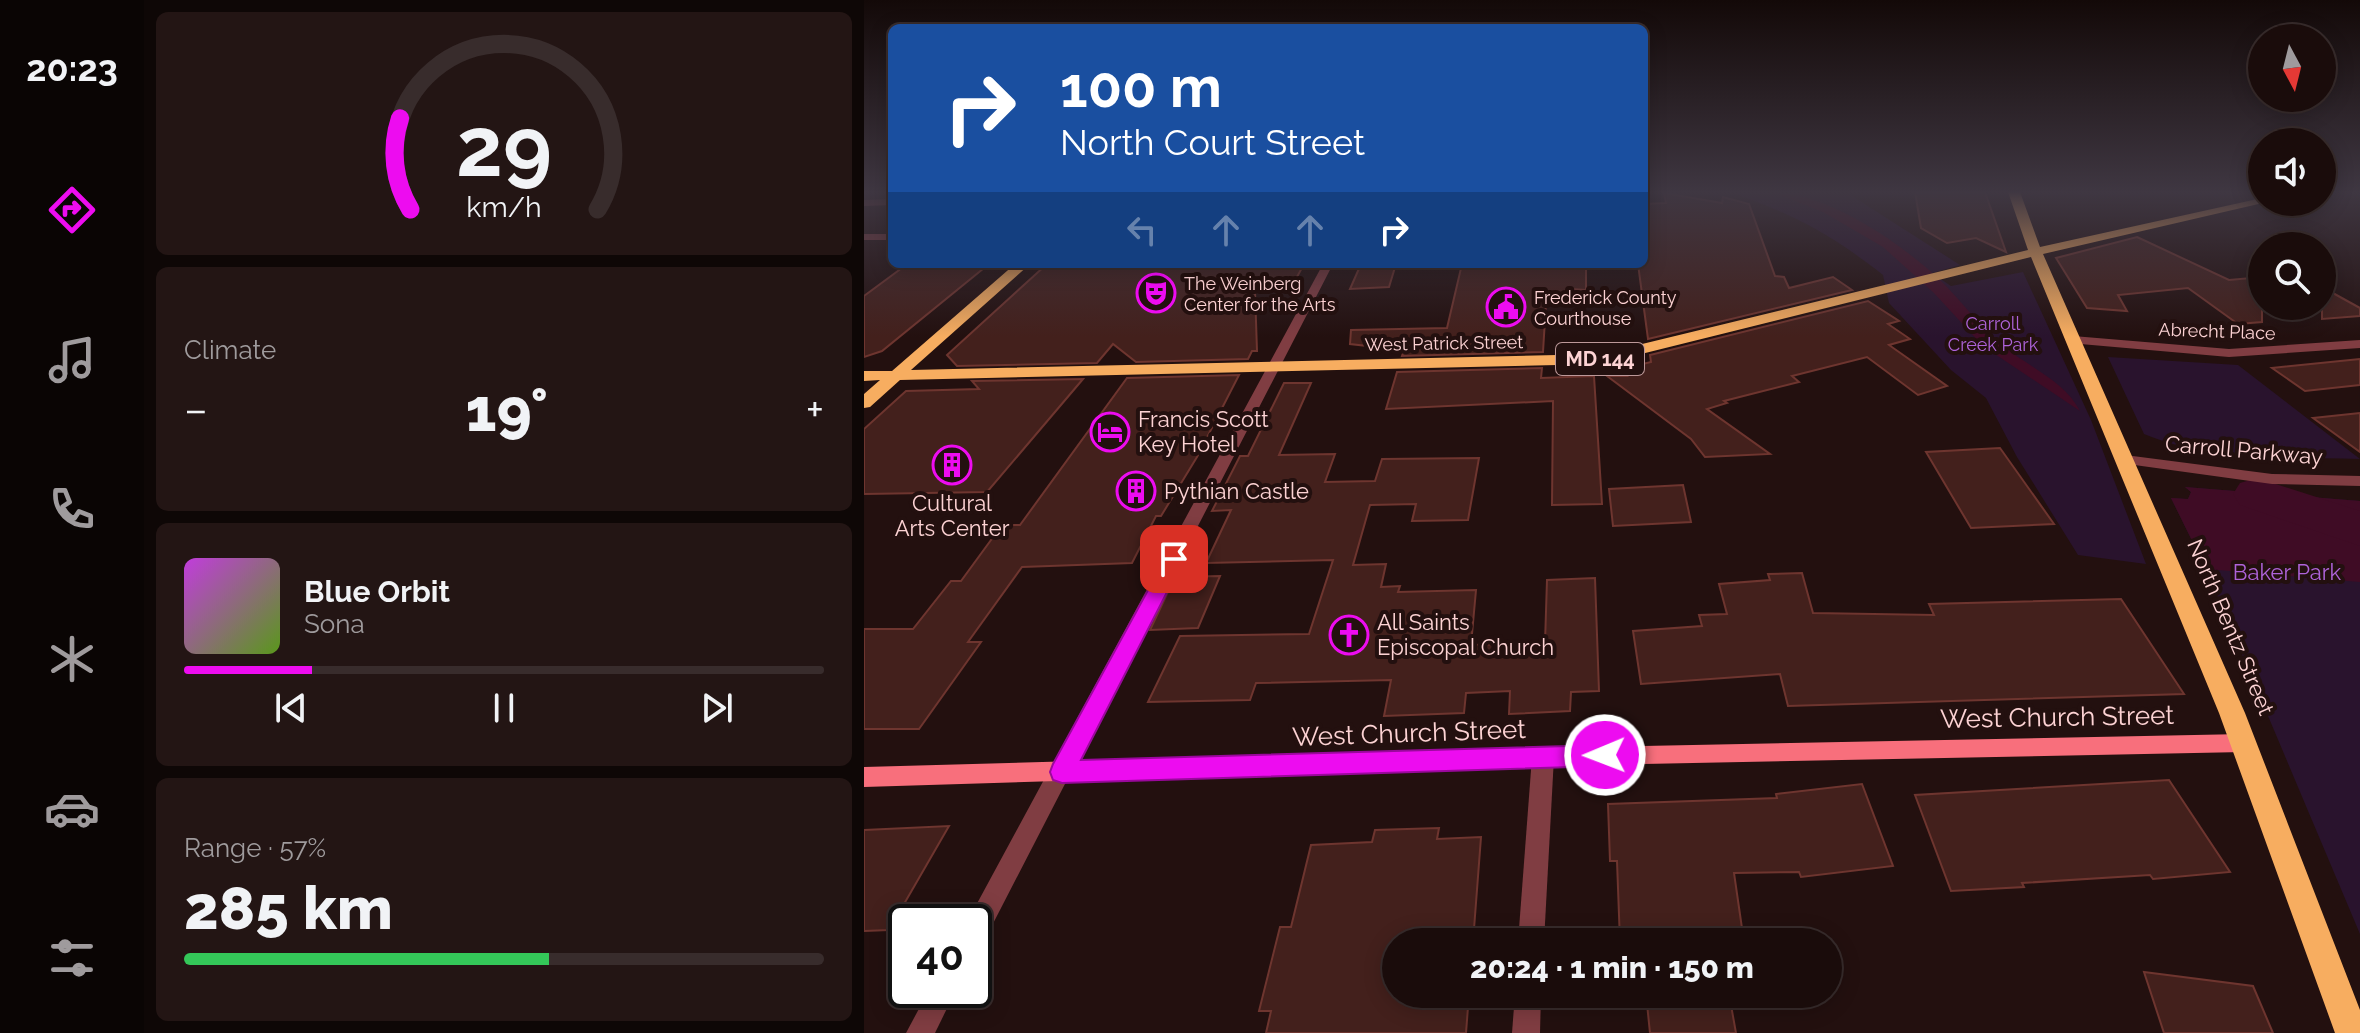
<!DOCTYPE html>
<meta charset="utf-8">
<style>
:root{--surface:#1a0c0b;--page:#231514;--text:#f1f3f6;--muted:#9f9b9d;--line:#382c2c;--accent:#ed0cf0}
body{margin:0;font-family:Raleway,sans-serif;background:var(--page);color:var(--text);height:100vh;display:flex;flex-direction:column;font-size:30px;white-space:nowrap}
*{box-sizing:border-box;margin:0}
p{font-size:26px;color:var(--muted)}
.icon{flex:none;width:44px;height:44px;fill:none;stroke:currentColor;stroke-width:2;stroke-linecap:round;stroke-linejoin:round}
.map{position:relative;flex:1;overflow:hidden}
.panel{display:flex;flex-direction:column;gap:12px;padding:12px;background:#0e0706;width:720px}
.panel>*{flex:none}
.top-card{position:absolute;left:24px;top:24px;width:760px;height:244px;border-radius:12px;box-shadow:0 4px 20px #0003,0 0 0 2px var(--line);background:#1a4fa0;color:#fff;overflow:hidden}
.needle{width:52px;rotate:173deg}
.buttons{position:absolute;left:1384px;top:24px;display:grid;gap:16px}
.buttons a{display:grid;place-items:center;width:88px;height:88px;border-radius:50%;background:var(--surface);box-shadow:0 4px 20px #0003,0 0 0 2px var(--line);font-size:40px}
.speed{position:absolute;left:24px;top:904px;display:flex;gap:16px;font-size:40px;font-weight:700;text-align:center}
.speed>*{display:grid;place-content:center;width:104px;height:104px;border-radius:50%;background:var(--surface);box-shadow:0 4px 20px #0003,0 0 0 2px var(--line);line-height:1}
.speed .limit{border:4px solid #111;border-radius:12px;background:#fff;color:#111}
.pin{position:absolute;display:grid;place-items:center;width:68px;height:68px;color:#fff;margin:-34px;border-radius:16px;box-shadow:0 4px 12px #0006}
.me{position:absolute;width:88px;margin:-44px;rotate:269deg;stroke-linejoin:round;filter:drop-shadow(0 0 6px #0008)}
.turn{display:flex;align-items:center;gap:28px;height:168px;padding:0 40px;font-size:36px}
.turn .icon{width:104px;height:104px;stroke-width:2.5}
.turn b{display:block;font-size:56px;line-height:68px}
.lanes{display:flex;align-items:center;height:76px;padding:0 40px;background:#0003;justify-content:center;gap:40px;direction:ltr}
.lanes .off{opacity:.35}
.big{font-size:60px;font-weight:800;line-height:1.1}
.panel .tile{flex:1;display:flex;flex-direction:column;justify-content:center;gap:12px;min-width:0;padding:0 28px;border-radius:12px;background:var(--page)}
.panel .dial{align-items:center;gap:0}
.dial svg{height:208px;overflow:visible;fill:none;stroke:var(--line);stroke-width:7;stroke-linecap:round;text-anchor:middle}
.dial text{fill:var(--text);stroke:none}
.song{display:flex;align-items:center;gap:24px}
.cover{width:96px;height:96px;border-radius:12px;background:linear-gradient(135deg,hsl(290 70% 55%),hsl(90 70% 35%))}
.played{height:8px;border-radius:4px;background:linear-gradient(90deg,var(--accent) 20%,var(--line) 20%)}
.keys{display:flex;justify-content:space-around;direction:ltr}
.heat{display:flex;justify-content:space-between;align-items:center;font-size:44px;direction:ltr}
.charge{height:12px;border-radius:6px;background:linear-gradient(90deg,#34c759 57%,var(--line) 0)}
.trip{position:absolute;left:518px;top:928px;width:460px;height:80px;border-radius:40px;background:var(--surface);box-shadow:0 4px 20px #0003,0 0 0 2px var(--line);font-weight:800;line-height:80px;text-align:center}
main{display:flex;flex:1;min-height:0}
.tab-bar{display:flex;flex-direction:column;width:144px;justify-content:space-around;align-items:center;background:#0a0504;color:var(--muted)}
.tab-bar .icon{width:56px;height:56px}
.tab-bar .selected{color:var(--accent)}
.tab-bar b{font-size:36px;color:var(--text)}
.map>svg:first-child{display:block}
.green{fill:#29132d}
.water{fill:#3f0c25}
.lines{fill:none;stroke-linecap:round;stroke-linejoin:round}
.river{fill:#3f0c25;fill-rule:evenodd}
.building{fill:#43201c;stroke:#6e352f;stroke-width:2}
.street{fill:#803d42;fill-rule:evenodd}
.secondary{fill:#f86f7c;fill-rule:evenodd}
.primary{fill:#f7ad60;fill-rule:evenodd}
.route{fill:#ed0cf0;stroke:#9a089c;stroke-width:2}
.labels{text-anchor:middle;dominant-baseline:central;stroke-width:8;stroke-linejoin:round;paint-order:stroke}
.far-poi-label{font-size:18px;fill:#fdd3d4;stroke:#23100f;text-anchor:start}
.far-park-label{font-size:18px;fill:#ae63d9;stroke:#23100f}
.far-street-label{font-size:18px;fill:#fdd3d4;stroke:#23100f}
.shield{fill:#23100f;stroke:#bc9899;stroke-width:2}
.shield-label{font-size:20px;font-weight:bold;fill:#fdd3d4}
.poi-label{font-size:22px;fill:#fdd3d4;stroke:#23100f;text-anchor:start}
.street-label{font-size:22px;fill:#fdd3d4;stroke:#23100f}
.park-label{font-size:22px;fill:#ae63d9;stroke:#23100f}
.near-street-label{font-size:26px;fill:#fdd3d4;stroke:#23100f}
</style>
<main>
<nav class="tab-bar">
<b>20:23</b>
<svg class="icon selected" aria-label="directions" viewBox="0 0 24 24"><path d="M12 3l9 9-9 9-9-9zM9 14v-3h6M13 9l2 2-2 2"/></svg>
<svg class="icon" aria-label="music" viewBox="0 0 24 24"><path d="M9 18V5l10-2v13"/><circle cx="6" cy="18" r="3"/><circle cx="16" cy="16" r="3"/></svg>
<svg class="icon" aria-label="phone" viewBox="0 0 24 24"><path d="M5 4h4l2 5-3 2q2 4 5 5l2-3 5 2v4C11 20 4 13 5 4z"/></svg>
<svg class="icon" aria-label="climate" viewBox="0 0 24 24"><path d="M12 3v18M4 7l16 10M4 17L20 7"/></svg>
<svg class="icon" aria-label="car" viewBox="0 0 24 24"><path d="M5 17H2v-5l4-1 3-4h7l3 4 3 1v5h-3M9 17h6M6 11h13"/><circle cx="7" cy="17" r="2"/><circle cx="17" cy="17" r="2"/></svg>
<svg class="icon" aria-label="filters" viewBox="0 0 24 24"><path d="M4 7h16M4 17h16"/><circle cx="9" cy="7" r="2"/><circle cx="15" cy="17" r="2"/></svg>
</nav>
<section class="panel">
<div class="tile dial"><svg viewBox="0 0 100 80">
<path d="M14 69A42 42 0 1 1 86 69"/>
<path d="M14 69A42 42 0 0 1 10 34" stroke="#ed0cf0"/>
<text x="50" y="56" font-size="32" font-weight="700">29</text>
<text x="50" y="72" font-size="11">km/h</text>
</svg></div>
<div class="tile"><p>Climate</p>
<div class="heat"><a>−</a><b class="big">19°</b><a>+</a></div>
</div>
<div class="tile">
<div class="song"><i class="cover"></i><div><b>Blue Orbit</b><p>Sona</p></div></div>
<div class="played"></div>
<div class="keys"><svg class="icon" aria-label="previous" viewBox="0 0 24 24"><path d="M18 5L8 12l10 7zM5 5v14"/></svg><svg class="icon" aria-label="pause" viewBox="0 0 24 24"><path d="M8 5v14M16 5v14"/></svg><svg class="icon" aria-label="next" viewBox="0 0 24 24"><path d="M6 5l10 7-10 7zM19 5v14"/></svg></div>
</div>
<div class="tile"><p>Range · 57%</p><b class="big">285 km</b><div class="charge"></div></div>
</section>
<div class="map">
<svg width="1496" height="1033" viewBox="0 0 1496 1033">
<rect width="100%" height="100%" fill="#23100f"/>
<!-- green -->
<g class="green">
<path d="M 866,192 L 985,194 L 1096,265 L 1068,273 L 1087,286 L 1159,272 L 1227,420 L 1282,564 L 1214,555 L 1153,457 L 1122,398 L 1087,370 L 1025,303 L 1019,275 C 967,234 929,214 866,192 Z"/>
<path d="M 1244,357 L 1374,365 L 1496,459 C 1425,457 1346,462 1280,434 Z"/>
<path d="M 1321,487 L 1496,501 L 1496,934 L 1342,569 L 1307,498 L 1324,499 L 1327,492 Z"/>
</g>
<!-- water -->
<g class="water">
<path d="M 908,192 C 964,192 1044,247 1083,287 C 1101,306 1117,327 1138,345 C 1164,367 1200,380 1216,411 L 1119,346 L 1069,292 L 1019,247 L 959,212 Z"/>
<path d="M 1321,487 L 1496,501 L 1496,582 L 1342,569 L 1307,498 L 1324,499 L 1327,492 Z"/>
</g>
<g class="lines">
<!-- river -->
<path class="river" d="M 1393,478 L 1496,511 L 1496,546 L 1376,505 L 1369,494 L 1376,483 Z"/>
</g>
<!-- building -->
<g class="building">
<path d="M 1051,192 L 1121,192 L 1142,252 L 1112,238 L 1083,243 L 1057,228 Z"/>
<path d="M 800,193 L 858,203 L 859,197 L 885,204 L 911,276 L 920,277 L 925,288 L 969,277 L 988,290 L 784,339 L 774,264 L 780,264 L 780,204 L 802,203 Z"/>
<path d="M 1273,237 L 1365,280 L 1398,277 L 1398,322 L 1374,324 L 1324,288 L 1254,295 L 1263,311 L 1223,308 L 1192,258 Z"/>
<path d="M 125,264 L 18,351 L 0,357 L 0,296 L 42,265 Z"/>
<path d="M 183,264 L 440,264 L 426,290 L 391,291 L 393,351 L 388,351 L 384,359 L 272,362 L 249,344 L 233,363 L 93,366 L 83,355 Z"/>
<path d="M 497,264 L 532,264 L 525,287 L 486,289 Z"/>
<path d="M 598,264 L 722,264 L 722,290 L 708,289 L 709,296 L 696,296 L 696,302 L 682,303 L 679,352 L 538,356 L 540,350 L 486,344 L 487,330 L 583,328 Z"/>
<path d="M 1458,287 L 1496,308 L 1496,316 L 1458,319 Z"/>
<path d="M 1004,301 L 1035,321 L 1024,324 L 1046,339 L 1025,345 L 1083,386 L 1054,395 L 1003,357 L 928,376 L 935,382 L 860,401 L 863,403 L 843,409 L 906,454 L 841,457 L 827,439 L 743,376 L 763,376 L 758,369 L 787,362 L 786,355 Z"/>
<path d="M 1496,359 L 1496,385 L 1441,391 L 1408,368 Z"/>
<path d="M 678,368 L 677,378 L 730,376 L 738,504 L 688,505 L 689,401 L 522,409 L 533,372 Z"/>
<path d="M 375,375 L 333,457 L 297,516 L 292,516 L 268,563 L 158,567 L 104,642 L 117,642 L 55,729 L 0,729 L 0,629 L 49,629 L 87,581 L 97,581 L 138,525 L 156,525 L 263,378 Z"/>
<path d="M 219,379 L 123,492 L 0,494 L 0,429 L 42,391 L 115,389 L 108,381 Z"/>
<path d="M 420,383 L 447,383 L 415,455 L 471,454 L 461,482 L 511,481 L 518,459 L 615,458 L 604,520 L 548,521 L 552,504 L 506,505 L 489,565 L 522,564 L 517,587 L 536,586 L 534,592 L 612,590 L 607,645 L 681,643 L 683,580 L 731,578 L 735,691 L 707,692 L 706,711 L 645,714 L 646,691 L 602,693 L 600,713 L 520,716 L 527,680 L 392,683 L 386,700 L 284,702 L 316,636 L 445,634 L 469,560 L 342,563 L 367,510 L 348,511 L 376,456 L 384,456 Z"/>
<path d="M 1496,413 L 1496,452 L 1449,418 Z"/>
<path d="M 1136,448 L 1190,524 L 1107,528 L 1062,452 Z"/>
<path d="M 819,485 L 827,522 L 749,526 L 745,489 Z"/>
<path d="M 938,573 L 949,613 L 1070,615 L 1065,604 L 1257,599 L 1320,694 L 924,706 L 916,674 L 777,684 L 769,631 L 838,626 L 835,615 L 863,614 L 855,584 L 906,580 L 904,574 Z"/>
<path d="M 356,576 L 334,628 L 286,630 L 311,577 Z"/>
<path d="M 1305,780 L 1366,872 L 1289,879 L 1286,875 L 1158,883 L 1160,887 L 1087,891 L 1051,795 Z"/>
<path d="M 998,784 L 1029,866 L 937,877 L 935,872 L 870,873 L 880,942 L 756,942 L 753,861 L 746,861 L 744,804 L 913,798 L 912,794 Z"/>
<path d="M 85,826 L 25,930 L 0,931 L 0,830 Z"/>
<path d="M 575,828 L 573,839 L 617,837 L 609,942 L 532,942 L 532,994 L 605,994 L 602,1033 L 402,1033 L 407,1011 L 395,1011 L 416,927 L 427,927 L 447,845 L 508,842 L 511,830 Z"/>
<path d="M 1280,972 L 1389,986 L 1409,1033 L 1300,1033 Z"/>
<path d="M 782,994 L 865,994 L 872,1033 L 786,1033 Z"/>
</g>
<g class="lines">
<!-- street -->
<g class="street">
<path d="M 28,199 L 28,205 L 0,206 L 0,200 Z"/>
<rect x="0" y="234" width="28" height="6"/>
<path d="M 459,264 L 469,264 L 119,943 L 110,947 L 110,922 L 103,922 Z"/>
<path d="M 1209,336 L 1365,349 L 1496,340 L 1496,348 L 1365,357 L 1205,343 L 1203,340 Z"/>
<path d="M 1261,455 L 1408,474 L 1496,476 L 1496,486 L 1408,484 L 1256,463 L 1254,460 L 1256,457 Z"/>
<path d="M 679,748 L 687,750 L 690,757 L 680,942 L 654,942 L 668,757 L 671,750 Z"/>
<path d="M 65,990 L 92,990 L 71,1033 L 42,1033 Z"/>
<path d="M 651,994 L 677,994 L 676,1033 L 648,1033 Z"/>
</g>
<!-- secondary -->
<path class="secondary" d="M 1380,734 L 1387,737 L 1390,743 L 1387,749 L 1380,752 L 679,766 L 0,787 L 0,767 L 679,748 Z"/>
<!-- primary -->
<path class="primary" d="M 1144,192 L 1156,192 L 1176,247 L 1398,198 L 1398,202 L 1403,202 L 1179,254 L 1381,713 L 1496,1010 L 1496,1033 L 1471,1033 L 1355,713 L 1167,257 L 737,364 L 36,380 L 6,407 L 0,408 L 0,394 L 16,380 L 0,381 L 0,371 L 28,371 L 151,264 L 166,264 L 47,370 L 737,354 L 1164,250 Z"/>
</g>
<!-- sky -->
<linearGradient id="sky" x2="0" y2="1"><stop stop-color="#130908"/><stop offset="0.57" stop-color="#3f3742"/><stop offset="1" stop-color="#3f3742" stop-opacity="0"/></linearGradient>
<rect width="1496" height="337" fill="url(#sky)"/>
<!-- route -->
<path class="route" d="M 310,552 L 320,559 L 217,760 L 741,745 L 750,748 L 753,755 L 750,763 L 741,766 L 198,783 L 189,780 L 186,772 L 189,764 L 301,559 Z"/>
<!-- icons -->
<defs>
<g id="theatre-ring" transform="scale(2)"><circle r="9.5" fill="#23100f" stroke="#ed0cf0" stroke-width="1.5"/><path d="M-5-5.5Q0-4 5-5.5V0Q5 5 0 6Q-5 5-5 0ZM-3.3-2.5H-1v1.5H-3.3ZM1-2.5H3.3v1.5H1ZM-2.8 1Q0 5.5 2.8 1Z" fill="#ed0cf0"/></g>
<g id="civic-ring" transform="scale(2)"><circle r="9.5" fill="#23100f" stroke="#ed0cf0" stroke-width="1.5"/><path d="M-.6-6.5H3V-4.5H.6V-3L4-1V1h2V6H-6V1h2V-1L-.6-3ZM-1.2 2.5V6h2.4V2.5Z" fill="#ed0cf0"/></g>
<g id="hotel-ring" transform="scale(2)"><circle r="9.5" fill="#23100f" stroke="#ed0cf0" stroke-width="1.5"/><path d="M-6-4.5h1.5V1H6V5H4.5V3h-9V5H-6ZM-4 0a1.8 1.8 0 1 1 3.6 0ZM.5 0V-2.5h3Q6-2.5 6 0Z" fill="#ed0cf0"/></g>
<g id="building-ring" transform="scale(2)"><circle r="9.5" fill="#23100f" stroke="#ed0cf0" stroke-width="1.5"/><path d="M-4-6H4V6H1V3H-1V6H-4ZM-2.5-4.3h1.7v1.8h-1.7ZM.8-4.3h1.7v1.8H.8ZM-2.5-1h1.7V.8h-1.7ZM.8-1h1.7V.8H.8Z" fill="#ed0cf0"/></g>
<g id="church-ring" transform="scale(2)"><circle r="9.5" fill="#23100f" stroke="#ed0cf0" stroke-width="1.5"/><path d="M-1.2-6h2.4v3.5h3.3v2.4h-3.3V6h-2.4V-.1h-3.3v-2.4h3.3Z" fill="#ed0cf0"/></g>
</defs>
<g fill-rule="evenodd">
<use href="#theatre-ring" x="292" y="293"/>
<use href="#civic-ring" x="642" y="307"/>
<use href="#hotel-ring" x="246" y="432"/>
<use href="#building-ring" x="88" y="465"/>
<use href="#building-ring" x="272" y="491"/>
<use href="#church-ring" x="485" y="635"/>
</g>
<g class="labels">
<!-- far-poi labels -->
<g class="far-poi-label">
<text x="320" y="283">The Weinberg<tspan x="320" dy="21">Center for the Arts</tspan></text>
<text x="670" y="297">Frederick County<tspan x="670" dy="21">Courthouse</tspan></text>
</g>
<!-- far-park labels -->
<g class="far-park-label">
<text x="1129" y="323">Carroll<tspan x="1129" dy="21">Creek Park</tspan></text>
</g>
<!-- far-street labels -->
<g class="far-street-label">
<text transform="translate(1353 331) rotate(2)">Abrecht Place</text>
<text transform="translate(580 343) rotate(-1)">West Patrick Street</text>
</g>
<!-- shield labels -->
<rect class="shield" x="692" y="343" width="88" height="32" rx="6"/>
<g class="shield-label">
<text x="736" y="359">MD 144</text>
</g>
<!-- poi labels -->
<g class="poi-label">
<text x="274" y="419">Francis Scott<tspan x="274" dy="25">Key Hotel</tspan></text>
<text x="300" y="491">Pythian Castle</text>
<text x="88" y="503" text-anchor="middle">Cultural<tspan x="88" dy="25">Arts Center</tspan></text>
<text x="513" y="622">All Saints<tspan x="513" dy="25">Episcopal Church</tspan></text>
</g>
<!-- street labels -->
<g class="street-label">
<text transform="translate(1380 450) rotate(5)">Carroll Parkway</text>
<text transform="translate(1367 627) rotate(67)">North Bentz Street</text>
</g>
<!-- park labels -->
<g class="park-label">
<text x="1423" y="572">Baker Park</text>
</g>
<!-- near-street labels -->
<g class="near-street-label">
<text transform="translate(1193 717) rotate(-1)">West Church Street</text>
<text transform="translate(545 733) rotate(-2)">West Church Street</text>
</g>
</g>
</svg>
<div class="buttons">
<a><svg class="needle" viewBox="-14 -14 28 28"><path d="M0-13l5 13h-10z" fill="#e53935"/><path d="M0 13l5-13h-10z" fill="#9f9b9d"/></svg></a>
<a><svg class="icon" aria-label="sound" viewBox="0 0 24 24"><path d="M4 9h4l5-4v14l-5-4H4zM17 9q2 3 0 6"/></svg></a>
<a><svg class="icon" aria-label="search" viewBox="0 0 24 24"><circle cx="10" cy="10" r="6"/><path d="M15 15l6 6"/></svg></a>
</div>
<div class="speed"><div class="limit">40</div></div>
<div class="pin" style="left:310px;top:559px;background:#d93025"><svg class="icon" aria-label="arrive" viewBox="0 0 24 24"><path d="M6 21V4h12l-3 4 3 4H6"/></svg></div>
<svg class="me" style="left:741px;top:755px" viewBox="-20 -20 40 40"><circle r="17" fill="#ed0cf0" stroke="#fff" stroke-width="3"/><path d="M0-11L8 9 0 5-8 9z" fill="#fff"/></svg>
<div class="trip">20:24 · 1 min · 150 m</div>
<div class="top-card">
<div class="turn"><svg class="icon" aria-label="right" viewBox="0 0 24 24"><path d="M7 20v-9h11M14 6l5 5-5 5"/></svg><div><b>100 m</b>North Court Street</div></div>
<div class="lanes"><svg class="icon off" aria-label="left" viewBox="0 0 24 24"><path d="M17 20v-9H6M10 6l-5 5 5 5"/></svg><svg class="icon off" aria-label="ahead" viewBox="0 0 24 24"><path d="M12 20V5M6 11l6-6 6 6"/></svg><svg class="icon off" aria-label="ahead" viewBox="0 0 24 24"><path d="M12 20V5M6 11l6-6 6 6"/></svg><svg class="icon" aria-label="right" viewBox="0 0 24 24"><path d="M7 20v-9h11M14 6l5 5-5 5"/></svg></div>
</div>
</div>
</main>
